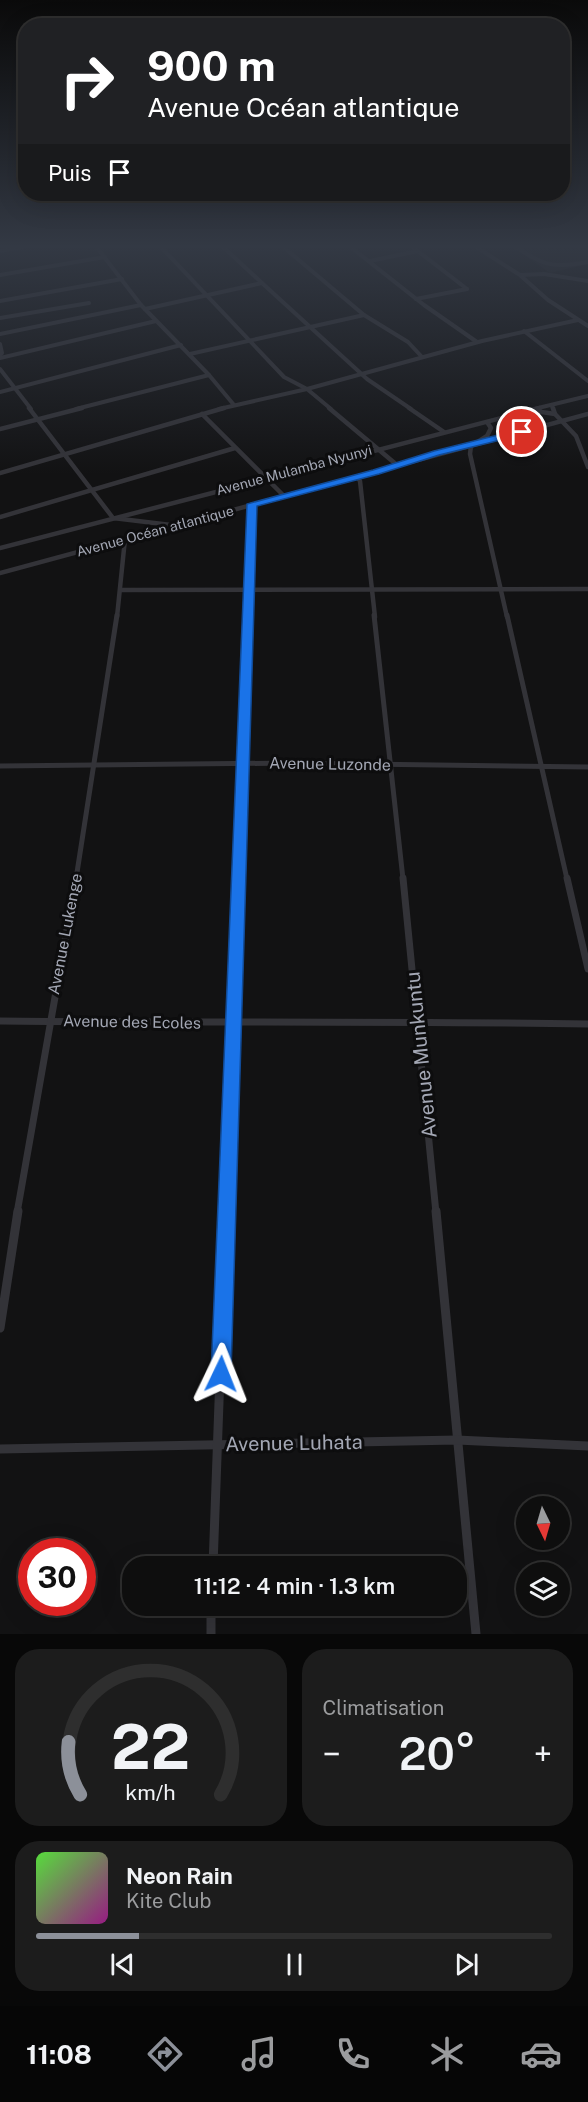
<!DOCTYPE html>
<html lang="fr">
<meta charset="utf-8">
<style>
:root{--surface:#0e0e0e;--page:#1c1c1c;--text:#f1f3f6;--muted:#9b9c9e;--line:#2e2e2e;--accent:#8c9099}
body{margin:0;font-family:"Public Sans",sans-serif;background:var(--page);color:var(--text);height:100vh;display:flex;flex-direction:column;font-size:22px;white-space:nowrap}
*{box-sizing:border-box;margin:0}
p{font-size:20px;color:var(--muted)}
.icon{flex:none;width:33px;height:33px;fill:none;stroke:currentColor;stroke-width:2;stroke-linecap:round;stroke-linejoin:round}
.map{position:relative;height:1634px;overflow:hidden}
.details{display:flex;flex-direction:column;gap:15px;padding:15px;background:#080808;flex:1}
.details>*{flex:none}
.hud{position:absolute;left:18px;top:18px;width:552px;height:183px;border-radius:24px;box-shadow:0 6px 24px #0002,0 0 0 2px var(--line);background:#202124;color:#fff;overflow:hidden}
.needle{width:39px;rotate:175deg}
.buttons{position:absolute;left:516px;top:1496px;display:grid;gap:12px}
.buttons a{display:grid;place-items:center;width:54px;height:54px;border-radius:50%;background:var(--surface);box-shadow:0 6px 24px #0002,0 0 0 2px var(--line);font-size:30px}
.speed{position:absolute;left:18px;top:1538px;display:flex;gap:12px;font-size:30px;font-weight:700;text-align:center}
.speed>*{display:grid;place-content:center;width:78px;height:78px;border-radius:50%;background:var(--surface);box-shadow:0 6px 24px #0002,0 0 0 2px var(--line);line-height:1}
.speed .limit{border:9px solid #d22;background:#fff;color:#111}
.pin{position:absolute;display:grid;place-items:center;width:51px;height:51px;color:#fff;margin:-26px;border:3px solid #fff;border-radius:50%;box-shadow:0 2px 6px #0007}
.me{position:absolute;width:66px;margin:-33px;rotate:2deg;stroke-linejoin:round;filter:drop-shadow(0 0 4px #0008)}
.turn{display:flex;align-items:center;gap:21px;height:126px;padding:0 30px;font-size:27px}
.turn .icon{width:78px;height:78px;stroke-width:2.5}
.turn b{display:block;font-size:42px;line-height:51px}
.then{display:flex;align-items:center;height:57px;padding:0 30px;background:#0003;gap:12px;font-size:22px}
.big{font-size:45px;font-weight:600;line-height:1.1}
.details .widget{flex:1;display:flex;flex-direction:column;justify-content:center;gap:9px;min-width:0;padding:0 21px;border-radius:24px;background:var(--page)}
.details .dial{align-items:center;gap:0}
.dial svg{height:156px;overflow:visible;fill:none;stroke:var(--line);stroke-width:7;stroke-linecap:round;text-anchor:middle}
.dial text{fill:var(--text);stroke:none}
.song{display:flex;align-items:center;gap:18px}
.cover{width:72px;height:72px;border-radius:9px;background:linear-gradient(135deg,hsl(110 70% 55%),hsl(310 70% 35%))}
.played{height:6px;border-radius:3px;background:linear-gradient(90deg,var(--accent) 20%,var(--line) 20%)}
.keys{display:flex;justify-content:space-around;direction:ltr}
.heat{display:flex;justify-content:space-between;align-items:center;font-size:33px;direction:ltr}
.details .tiles{flex:1;display:grid;gap:15px;grid-template-columns:1fr 1fr}
.widget:last-child{grid-column:span 2}
.trip{position:absolute;left:122px;top:1556px;width:345px;height:60px;border-radius:24px;background:var(--surface);box-shadow:0 6px 24px #0002,0 0 0 2px var(--line);font-weight:600;line-height:60px;text-align:center}
.tabs{display:flex;height:96px;justify-content:space-around;align-items:center;background:#060606;color:var(--muted)}
.tabs .icon{width:42px;height:42px}
.tabs .on{color:var(--accent)}
.tabs b{font-size:27px;color:var(--text)}
.map>svg:first-child{display:block}
.built{fill:#1e1e20}
.lines{fill:none;stroke-linecap:round;stroke-linejoin:round}
.street-far4{stroke:#333338;stroke-width:4}
.street-far3{stroke:#333338;stroke-width:4.5}
.street-far2{stroke:#333338;stroke-width:5}
.street-far1{stroke:#333338;stroke-width:7}
.street{stroke:#333338;stroke-width:9}
.route{fill:#1a73e8;stroke:#114b97;stroke-width:1.5}
.labels{text-anchor:middle;dominant-baseline:central;stroke-width:6;stroke-linejoin:round;paint-order:stroke}
.far-street-label{font-size:14px;fill:#a3a7b4;stroke:#0d0d0e}
.street-label{font-size:16px;fill:#a3a7b4;stroke:#0d0d0e}
.near-street-label{font-size:20px;fill:#a3a7b4;stroke:#0d0d0e}
</style>
<div class="map">
<svg width="588" height="1634" viewBox="0 0 588 1634">
<rect width="100%" height="100%" fill="#121213"/>
<!-- built -->
<path class="built" d="M 510,245 L 588,245 L 588,264 L 550,273 Z"/>
<g class="lines">
<!-- street-far4 -->
<g class="street-far4">
<path d="M 95,245 L 141,305 L 209,375 L 234,405"/>
<path d="M 159,245 L 284,377 L 307,389 L 331,409"/>
<path d="M 281,245 L 364,315 L 408,342 L 422,357"/>
<path d="M 348,245 L 424,305 L 477,342"/>
<path d="M 410,245 L 467,289"/>
<path d="M 473,245 L 520,275 L 544,274 L 588,281"/>
<path d="M 513,245 C 542,265 552,269 588,262"/>
<path d="M 0,251 L 33,245"/>
<path d="M 370,261 L 418,251"/>
<path d="M 0,275 L 105,257"/>
<path d="M 521,276 L 548,300 L 588,326"/>
<path d="M 262,283 L 367,379 L 411,409"/>
<path d="M 416,299 L 467,289"/>
<path d="M 0,301 L 122,279"/>
<path d="M 145,309 L 262,283 L 221,245"/>
<path d="M 0,318 L 89,303"/>
<path d="M 524,331 L 588,381"/>
<path d="M 0,334 L 141,305"/>
<path d="M 0,344 L 2,353 L 0,355"/>
<path d="M 190,354 L 364,315"/>
<path d="M 0,358 L 156,321"/>
<path d="M 0,369 L 31,409"/>
<path d="M 0,392 L 181,345"/>
<path d="M 552,406 L 553,409"/>
<path d="M 76,409 L 209,375"/>
<path d="M 219,409 L 307,389 L 482,341 L 578,320"/>
<path d="M 534,409 L 588,396"/>
</g>
<!-- street-far3 -->
<g class="street-far3">
<path d="M 29,408 L 113,518 L 171,525"/>
<path d="M 329,408 L 397,465"/>
<path d="M 409,408 L 444,432"/>
<path d="M 553,408 L 555,414 L 576,436 L 588,467"/>
<path d="M 535,411 L 555,414"/>
<path d="M 202,414 L 284,496"/>
<path d="M 487,422 L 491,428 L 487,436 L 471,446 L 470,454 L 507,617"/>
<path d="M 0,429 L 82,408"/>
<path d="M 0,473 L 224,408"/>
<path d="M 357,477 L 360,481 L 375,617"/>
<path d="M 0,517 L 235,448"/>
<path d="M 0,548 L 540,408"/>
<path d="M 0,573 L 588,414"/>
<path d="M 121,590 L 588,589"/>
<path d="M 117,617 L 125,539"/>
<path d="M 248,617 L 252,504"/>
</g>
<!-- street-far2 -->
<g class="street-far2">
<path d="M 374,615 L 403,879"/>
<path d="M 507,615 L 567,879"/>
<path d="M 0,766 L 291,763 L 588,767"/>
<path d="M 76,879 L 117,615"/>
<path d="M 238,879 L 248,615"/>
</g>
<!-- street-far1 -->
<g class="street-far1">
<path d="M 403,878 L 436,1213"/>
<path d="M 567,878 L 588,969"/>
<path d="M 0,1021 C 196,1023 392,1021 588,1024"/>
<path d="M 17,1213 L 76,878"/>
<path d="M 226,1213 L 238,878"/>
</g>
<!-- street -->
<g class="street">
<path d="M 436,1211 L 476,1634"/>
<path d="M 0,1328 L 18,1211"/>
<path d="M 0,1449 L 457,1440 L 588,1446"/>
<path d="M 213,1566 L 226,1211"/>
<path d="M 211,1605 L 211,1634"/>
</g>
</g>
<!-- sky -->
<linearGradient id="sky" x2="0" y2="1"><stop stop-color="#0a0a0a"/><stop offset="0.52" stop-color="#333944"/><stop offset="1" stop-color="#333944" stop-opacity="0"/></linearGradient>
<rect width="588" height="474" fill="url(#sky)"/>
<!-- route -->
<path class="route" d="M 522,429 L 526,432 L 525,434 L 439,455 L 379,474 L 257,506 L 231,1374 L 228,1381 L 221,1384 L 214,1381 L 211,1374 L 247,504 L 373,470 L 434,451 Z"/>
<g class="labels">
<!-- far-street labels -->
<g class="far-street-label">
<text transform="translate(294 470) rotate(-15)">Avenue Mulamba Nyunyi</text>
<text transform="translate(155 531) rotate(-15)">Avenue Océan atlantique</text>
</g>
<!-- street labels -->
<g class="street-label">
<text transform="translate(330 764) rotate(1)">Avenue Luzonde</text>
<text transform="translate(65 934) rotate(-79)">Avenue Lukenge</text>
<text transform="translate(132 1022) rotate(1)">Avenue des Ecoles</text>
</g>
<!-- near-street labels -->
<g class="near-street-label">
<text transform="translate(421 1055) rotate(-96)">Avenue Munkuntu</text>
<text transform="translate(294 1443) rotate(-1)">Avenue Luhata</text>
</g>
</g>
</svg>
<div class="buttons">
<a><svg class="needle" viewBox="-14 -14 28 28"><path d="M0-13l5 13h-10z" fill="#e53935"/><path d="M0 13l5-13h-10z" fill="#9b9c9e"/></svg></a>
<a><svg class="icon" aria-label="layers" viewBox="0 0 24 24"><path d="M12 4l9 5-9 5-9-5zM3 14l9 5 9-5"/></svg></a>
</div>
<div class="speed"><div class="limit">30</div></div>
<div class="pin" style="left:522px;top:432px;background:#d93025"><svg class="icon" aria-label="arrive" viewBox="0 0 24 24"><path d="M6 21V4h12l-3 4 3 4H6"/></svg></div>
<svg class="me" style="left:221px;top:1374px" viewBox="-20 -20 40 40"><path d="M0-17L14 15 0 8-14 15z" fill="#1a73e8" stroke="#fff" stroke-width="4"/></svg>
<div class="trip">11:12 · 4 min · 1.3 km</div>
<div class="hud">
<div class="turn"><svg class="icon" aria-label="right" viewBox="0 0 24 24"><path d="M7 20v-9h11M14 6l5 5-5 5"/></svg><div><b>900 m</b>Avenue Océan atlantique</div></div>
<div class="then">Puis<svg class="icon" aria-label="arrive" viewBox="0 0 24 24"><path d="M6 21V4h12l-3 4 3 4H6"/></svg></div>
</div>
</div>
<section class="details">
<div class="tiles">
<div class="widget dial"><svg viewBox="0 0 100 80">
<path d="M14 69A42 42 0 1 1 86 69"/>
<path d="M14 69A42 42 0 0 1 8 42" stroke="#8c9099"/>
<text x="50" y="56" font-size="32" font-weight="700">22</text>
<text x="50" y="72" font-size="11">km/h</text>
</svg></div>
<div class="widget"><p>Climatisation</p>
<div class="heat"><a>−</a><b class="big">20°</b><a>+</a></div>
</div>
<div class="widget">
<div class="song"><i class="cover"></i><div><b>Neon Rain</b><p>Kite Club</p></div></div>
<div class="played"></div>
<div class="keys"><svg class="icon" aria-label="previous" viewBox="0 0 24 24"><path d="M18 5L8 12l10 7zM5 5v14"/></svg><svg class="icon" aria-label="pause" viewBox="0 0 24 24"><path d="M8 5v14M16 5v14"/></svg><svg class="icon" aria-label="next" viewBox="0 0 24 24"><path d="M6 5l10 7-10 7zM19 5v14"/></svg></div>
</div>
</div>
</section>
<nav class="tabs">
<b>11:08</b>
<svg class="icon on" aria-label="directions" viewBox="0 0 24 24"><path d="M12 3l9 9-9 9-9-9zM9 14v-3h6M13 9l2 2-2 2"/></svg>
<svg class="icon" aria-label="music" viewBox="0 0 24 24"><path d="M9 18V5l10-2v13"/><circle cx="6" cy="18" r="3"/><circle cx="16" cy="16" r="3"/></svg>
<svg class="icon" aria-label="phone" viewBox="0 0 24 24"><path d="M5 4h4l2 5-3 2q2 4 5 5l2-3 5 2v4C11 20 4 13 5 4z"/></svg>
<svg class="icon" aria-label="climate" viewBox="0 0 24 24"><path d="M12 3v18M4 7l16 10M4 17L20 7"/></svg>
<svg class="icon" aria-label="car" viewBox="0 0 24 24"><path d="M5 17H2v-5l4-1 3-4h7l3 4 3 1v5h-3M9 17h6M6 11h13"/><circle cx="7" cy="17" r="2"/><circle cx="17" cy="17" r="2"/></svg>
</nav>
